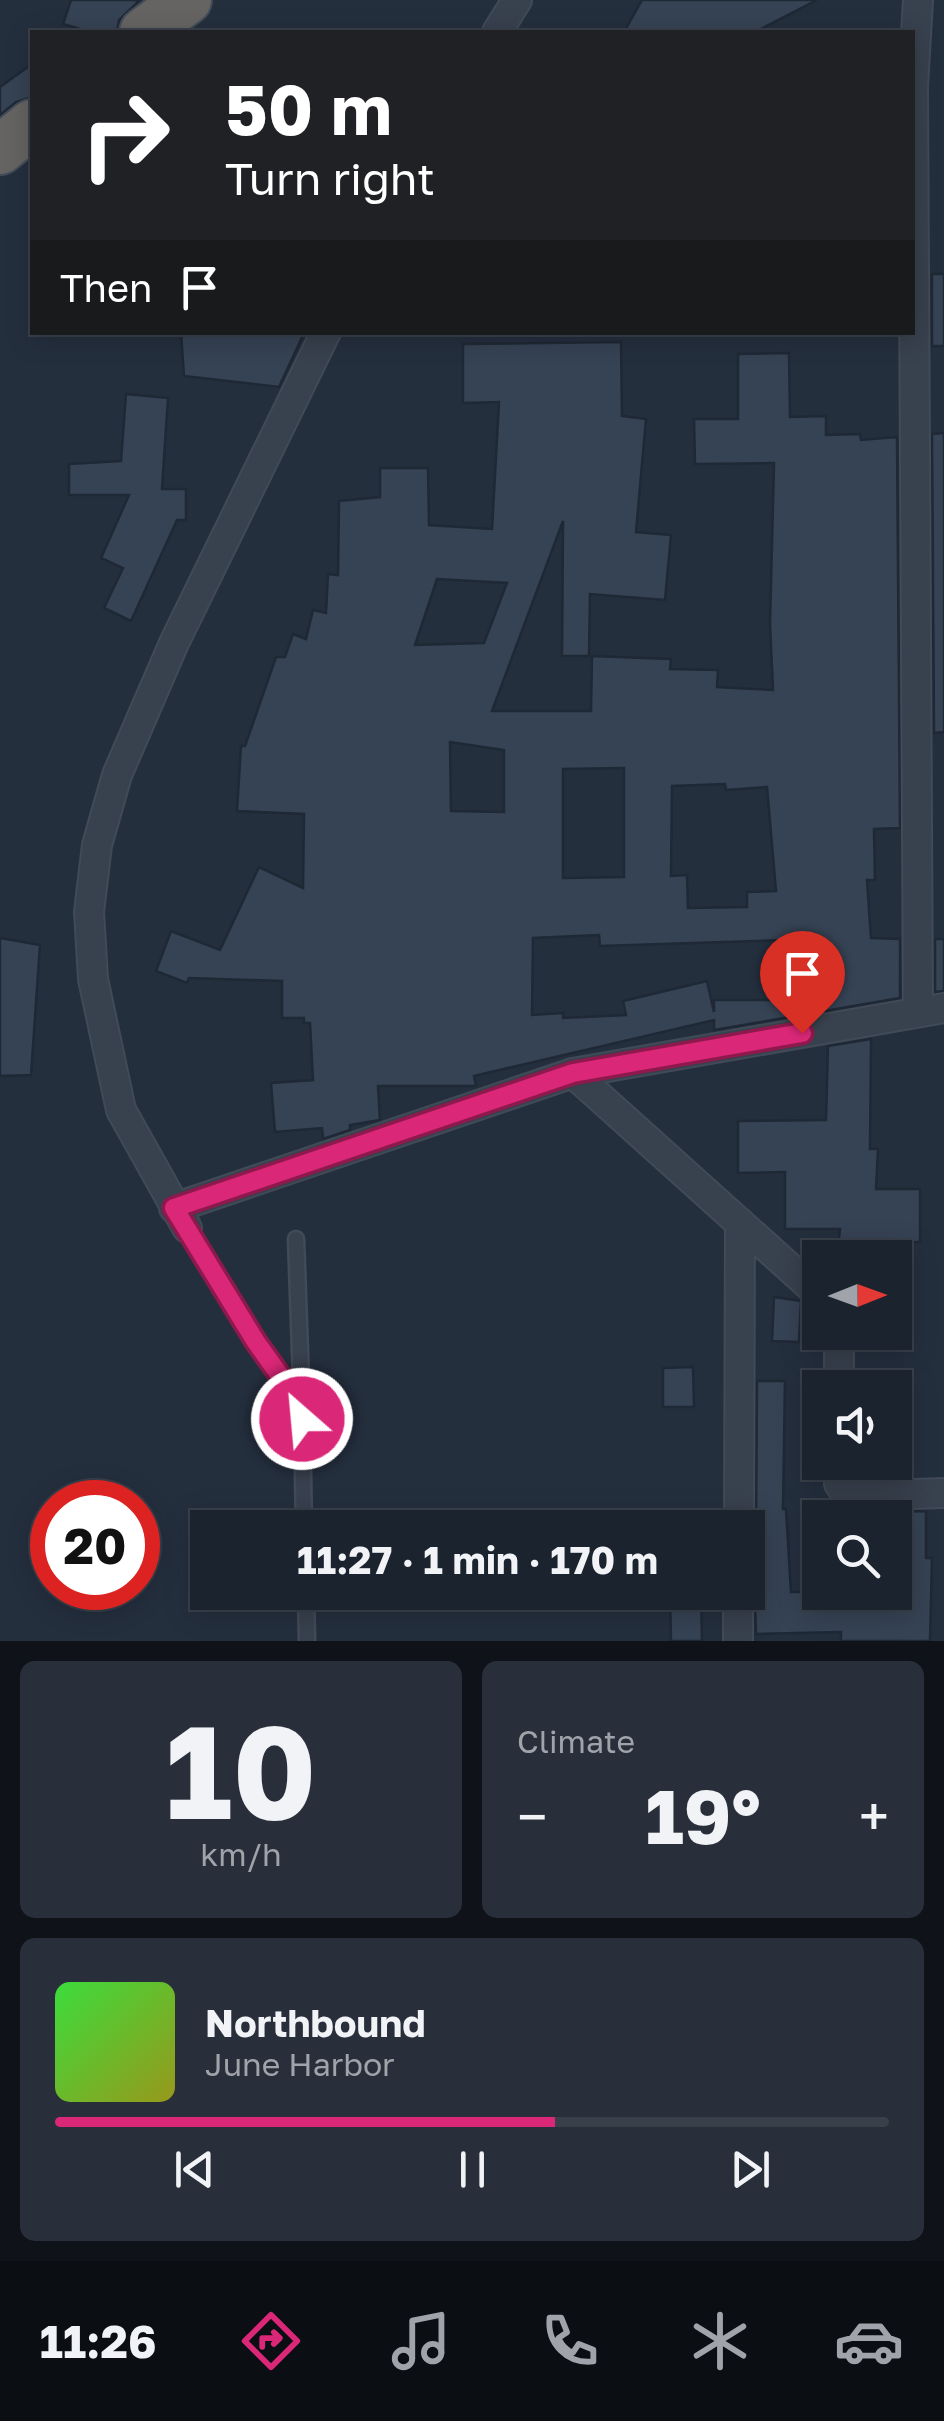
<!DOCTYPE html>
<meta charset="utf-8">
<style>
:root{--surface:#1b232e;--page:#282f3a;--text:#f1f3f6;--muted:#a0a4aa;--line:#39404a;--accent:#db2777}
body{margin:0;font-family:"Golos Text",sans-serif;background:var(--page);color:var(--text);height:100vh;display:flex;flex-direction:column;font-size:38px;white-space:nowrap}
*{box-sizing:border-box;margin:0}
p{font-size:32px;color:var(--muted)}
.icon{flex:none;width:55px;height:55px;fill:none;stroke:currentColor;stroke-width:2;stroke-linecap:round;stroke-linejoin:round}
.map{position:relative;height:1641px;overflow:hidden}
.details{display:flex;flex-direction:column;gap:20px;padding:20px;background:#0f1319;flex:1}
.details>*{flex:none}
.top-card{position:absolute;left:30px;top:30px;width:885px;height:305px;border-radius:0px;box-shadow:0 5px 25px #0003,0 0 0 2px var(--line);background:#202124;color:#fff;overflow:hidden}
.needle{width:65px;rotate:89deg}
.buttons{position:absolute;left:802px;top:1240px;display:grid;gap:20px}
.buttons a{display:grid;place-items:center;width:110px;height:110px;border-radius:0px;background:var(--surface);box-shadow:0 5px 25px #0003,0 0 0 2px var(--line);font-size:50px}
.speed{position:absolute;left:30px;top:1480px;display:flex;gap:20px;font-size:50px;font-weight:700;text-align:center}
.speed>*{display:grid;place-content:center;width:130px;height:130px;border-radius:50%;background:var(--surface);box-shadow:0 5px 25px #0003,0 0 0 2px var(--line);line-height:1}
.speed .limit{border:15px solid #d22;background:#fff;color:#111}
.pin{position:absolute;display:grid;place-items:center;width:85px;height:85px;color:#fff;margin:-102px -42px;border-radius:50% 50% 50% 0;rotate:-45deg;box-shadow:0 0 10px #0007}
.pin .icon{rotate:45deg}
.me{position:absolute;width:110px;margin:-55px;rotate:333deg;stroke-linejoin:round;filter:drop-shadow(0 0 8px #0008)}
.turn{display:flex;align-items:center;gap:35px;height:210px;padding:0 30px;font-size:45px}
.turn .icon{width:130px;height:130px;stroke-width:2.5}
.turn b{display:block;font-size:70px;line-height:85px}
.then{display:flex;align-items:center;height:95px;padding:0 30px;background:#0003;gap:20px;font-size:38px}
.big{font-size:75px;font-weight:700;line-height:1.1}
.details .tile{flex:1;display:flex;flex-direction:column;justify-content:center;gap:15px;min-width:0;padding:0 35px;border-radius:15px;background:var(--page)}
.details .dial{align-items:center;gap:0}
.dial b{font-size:130px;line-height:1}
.song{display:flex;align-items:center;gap:30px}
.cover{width:120px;height:120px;border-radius:15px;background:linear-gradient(135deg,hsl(120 70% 55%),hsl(60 70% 35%))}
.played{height:10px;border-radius:5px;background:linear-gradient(90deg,var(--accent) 60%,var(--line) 60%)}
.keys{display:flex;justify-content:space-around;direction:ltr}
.heat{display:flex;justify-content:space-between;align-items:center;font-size:55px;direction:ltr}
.details .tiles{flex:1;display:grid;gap:20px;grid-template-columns:1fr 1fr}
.tile:last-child{grid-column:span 2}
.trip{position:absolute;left:190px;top:1510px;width:575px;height:100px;border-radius:0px;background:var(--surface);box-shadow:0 5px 25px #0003,0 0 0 2px var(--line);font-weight:700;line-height:100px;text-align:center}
.tab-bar{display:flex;height:160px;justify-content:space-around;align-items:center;background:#0b0e12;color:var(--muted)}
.tab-bar .icon{width:70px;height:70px}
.tab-bar .current{color:var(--accent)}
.tab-bar b{font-size:45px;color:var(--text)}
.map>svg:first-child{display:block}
.building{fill:#364354;stroke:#1f2835;stroke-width:2.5;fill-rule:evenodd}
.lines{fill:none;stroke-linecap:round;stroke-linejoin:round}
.service-casing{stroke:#414a57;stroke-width:19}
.minor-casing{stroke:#414a57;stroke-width:32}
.trunk-casing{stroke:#434c59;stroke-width:52}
.service{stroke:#38414e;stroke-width:14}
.minor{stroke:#38414e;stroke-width:28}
.trunk{stroke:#656462;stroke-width:48}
.route-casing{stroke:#8e194d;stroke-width:25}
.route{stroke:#db2777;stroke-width:18}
</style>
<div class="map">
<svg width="944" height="1641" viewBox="0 0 944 1641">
<rect width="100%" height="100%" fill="#242f3e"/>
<!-- building -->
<g class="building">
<path d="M 71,0 L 135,0 L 139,1 L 119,20 L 117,32 L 90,32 L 63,24 Z"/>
<path d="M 642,0 L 817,0 L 755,32 L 624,32 Z"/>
<path d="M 32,64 L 32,97 L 16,102 L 0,115 L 0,87 Z"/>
<rect x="932" y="274" width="12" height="72"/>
<path d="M 181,332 L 274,332 L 304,333 L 279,387 L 184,376 Z"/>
<path d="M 621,342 L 622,416 L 646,419 L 636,532 L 671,535 L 665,600 L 590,594 L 589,656 L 562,656 L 563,521 L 492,711 L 591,711 L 592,656 L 671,659 L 670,669 L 718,670 L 717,687 L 773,690 L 770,624 L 774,463 L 695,464 L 694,419 L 738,419 L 738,354 L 789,353 L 790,417 L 826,416 L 826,435 L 860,434 L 861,440 L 897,437 L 900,828 L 874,829 L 875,880 L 867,880 L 871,938 L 900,939 L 900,998 L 714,1030 L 714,1020 L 474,1076 L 476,1086 L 378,1086 L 380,1120 L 350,1125 L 350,1130 L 323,1139 L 322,1128 L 275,1132 L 271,1083 L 313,1080 L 310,1023 L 304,1023 L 304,1018 L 282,1018 L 282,981 L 189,978 L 187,983 L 156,971 L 171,931 L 220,950 L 259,867 L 303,888 L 304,814 L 237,811 L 241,746 L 245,746 L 276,657 L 285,657 L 293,634 L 306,639 L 313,610 L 326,613 L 328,574 L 338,575 L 339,501 L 380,497 L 380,468 L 428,468 L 429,525 L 492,529 L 499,402 L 463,403 L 463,344 ZM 437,579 L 507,583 L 484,643 L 415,645 ZM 450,742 L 504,750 L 504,812 L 451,811 ZM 624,768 L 624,877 L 563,878 L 563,769 ZM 725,784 L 726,790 L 767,787 L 776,891 L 747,892 L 747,907 L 688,908 L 687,875 L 671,876 L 672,786 ZM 599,935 L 600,946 L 814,939 L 816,955 L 787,961 L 786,1000 L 714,1000 L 714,1012 L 707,981 L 623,1001 L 626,1015 L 563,1018 L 563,1013 L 532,1015 L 533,938 Z"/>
<path d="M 126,394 L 168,398 L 162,489 L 186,489 L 186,520 L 177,520 L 131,621 L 104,608 L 123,568 L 101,558 L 129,495 L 69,495 L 69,464 L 121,461 Z"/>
<path d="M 944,433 L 944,732 L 934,733 L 932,434 Z"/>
<path d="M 0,938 L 40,945 L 31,1075 L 0,1076 Z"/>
<path d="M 935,939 L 944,939 L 944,991 L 935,992 Z"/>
<path d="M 871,1039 L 870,1149 L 878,1149 L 876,1189 L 920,1189 L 920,1242 L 873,1242 L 871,1258 L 837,1258 L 840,1229 L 785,1229 L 785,1172 L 738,1173 L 738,1121 L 826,1120 L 828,1046 Z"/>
<path d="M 774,1297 L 801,1301 L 799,1342 L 772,1341 Z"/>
<path d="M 693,1367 L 694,1407 L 663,1407 L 663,1368 Z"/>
<path d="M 757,1381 L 785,1381 L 783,1509 L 786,1509 L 791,1592 L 895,1592 L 895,1512 L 926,1511 L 926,1558 L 932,1558 L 930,1641 L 841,1641 L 841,1632 L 756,1634 L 753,1538 L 756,1528 Z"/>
<path d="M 670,1592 L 701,1592 L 702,1641 L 671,1641 Z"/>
</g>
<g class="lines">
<!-- service casing -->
<g class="service-casing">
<g id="service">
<path d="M 187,1228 L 256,1342 L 291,1391 L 302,1419 L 304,1528"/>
<path d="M 296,1239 L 302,1408"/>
<path d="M 306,1592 L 307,1641"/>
</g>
</g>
<!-- minor casing -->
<g class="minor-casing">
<g id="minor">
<path d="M 497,32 L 517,0"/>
<path d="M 918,1012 L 913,87 L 918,0"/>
<path d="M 573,1073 L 820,1295"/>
<path d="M 174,1208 L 573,1073 L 944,1008"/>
<path d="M 187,1228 L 121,1110 L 93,979 L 89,912 L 97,845 L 117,775 L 174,643 L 326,332"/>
<path d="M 839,1388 L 839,1332"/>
<path d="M 839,1462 L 839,1484 L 848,1496 L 944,1493"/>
<path d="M 739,1528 L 740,1223"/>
<path d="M 738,1641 L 738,1592"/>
</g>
</g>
<!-- trunk casing -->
<g class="trunk-casing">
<g id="trunk">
<path d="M 144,32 L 187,0"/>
<path d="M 0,150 L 32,124"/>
</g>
</g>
<!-- service -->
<use href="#service" class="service"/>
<!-- minor -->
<use href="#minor" class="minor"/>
<!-- trunk -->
<use href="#trunk" class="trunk"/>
</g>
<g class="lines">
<!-- route casing -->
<g class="route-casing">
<path id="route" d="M 302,1419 L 291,1391 L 256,1342 L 174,1208 L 573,1073 L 802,1033"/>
</g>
<!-- route -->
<use href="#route" class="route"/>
</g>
</svg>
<div class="buttons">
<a><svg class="needle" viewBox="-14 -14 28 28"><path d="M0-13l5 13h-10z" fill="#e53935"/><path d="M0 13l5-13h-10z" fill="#a0a4aa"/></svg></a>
<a><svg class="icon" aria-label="sound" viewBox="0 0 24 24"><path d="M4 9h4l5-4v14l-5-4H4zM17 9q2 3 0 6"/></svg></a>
<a><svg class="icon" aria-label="search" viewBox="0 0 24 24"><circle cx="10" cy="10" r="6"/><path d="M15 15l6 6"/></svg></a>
</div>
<div class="speed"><div class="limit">20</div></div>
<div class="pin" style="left:802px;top:1033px;background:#d93025"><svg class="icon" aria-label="arrive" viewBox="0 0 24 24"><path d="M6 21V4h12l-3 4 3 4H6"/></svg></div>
<svg class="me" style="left:302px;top:1419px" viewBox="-20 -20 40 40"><circle r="17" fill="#db2777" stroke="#fff" stroke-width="3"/><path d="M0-11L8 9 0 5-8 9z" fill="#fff"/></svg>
<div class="trip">11:27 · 1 min · 170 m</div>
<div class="top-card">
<div class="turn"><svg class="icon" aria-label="right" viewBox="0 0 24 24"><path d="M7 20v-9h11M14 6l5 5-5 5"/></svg><div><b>50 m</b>Turn right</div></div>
<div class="then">Then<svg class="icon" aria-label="arrive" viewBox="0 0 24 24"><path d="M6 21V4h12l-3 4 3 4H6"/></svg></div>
</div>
</div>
<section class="details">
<div class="tiles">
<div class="tile dial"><b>10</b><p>km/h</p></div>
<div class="tile"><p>Climate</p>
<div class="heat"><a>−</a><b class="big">19°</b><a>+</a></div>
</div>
<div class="tile">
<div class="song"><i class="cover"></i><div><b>Northbound</b><p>June Harbor</p></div></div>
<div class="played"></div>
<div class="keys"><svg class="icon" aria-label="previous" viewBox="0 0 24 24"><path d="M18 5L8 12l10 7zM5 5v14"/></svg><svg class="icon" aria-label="pause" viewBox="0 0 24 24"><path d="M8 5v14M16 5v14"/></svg><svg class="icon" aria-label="next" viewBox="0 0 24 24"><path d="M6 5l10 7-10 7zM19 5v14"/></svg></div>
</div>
</div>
</section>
<nav class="tab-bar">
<b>11:26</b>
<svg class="icon current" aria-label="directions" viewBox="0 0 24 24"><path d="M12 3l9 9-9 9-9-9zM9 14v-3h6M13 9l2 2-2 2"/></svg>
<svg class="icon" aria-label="music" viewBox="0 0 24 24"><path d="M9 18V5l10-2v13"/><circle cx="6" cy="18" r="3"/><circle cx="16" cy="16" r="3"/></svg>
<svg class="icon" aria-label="phone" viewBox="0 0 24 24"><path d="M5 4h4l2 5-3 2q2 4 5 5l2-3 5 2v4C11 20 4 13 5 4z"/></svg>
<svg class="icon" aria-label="climate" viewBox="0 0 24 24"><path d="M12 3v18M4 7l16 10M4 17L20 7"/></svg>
<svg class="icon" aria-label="car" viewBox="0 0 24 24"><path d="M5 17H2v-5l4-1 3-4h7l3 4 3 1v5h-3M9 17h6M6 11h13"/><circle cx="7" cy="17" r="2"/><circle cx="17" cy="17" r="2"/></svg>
</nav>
